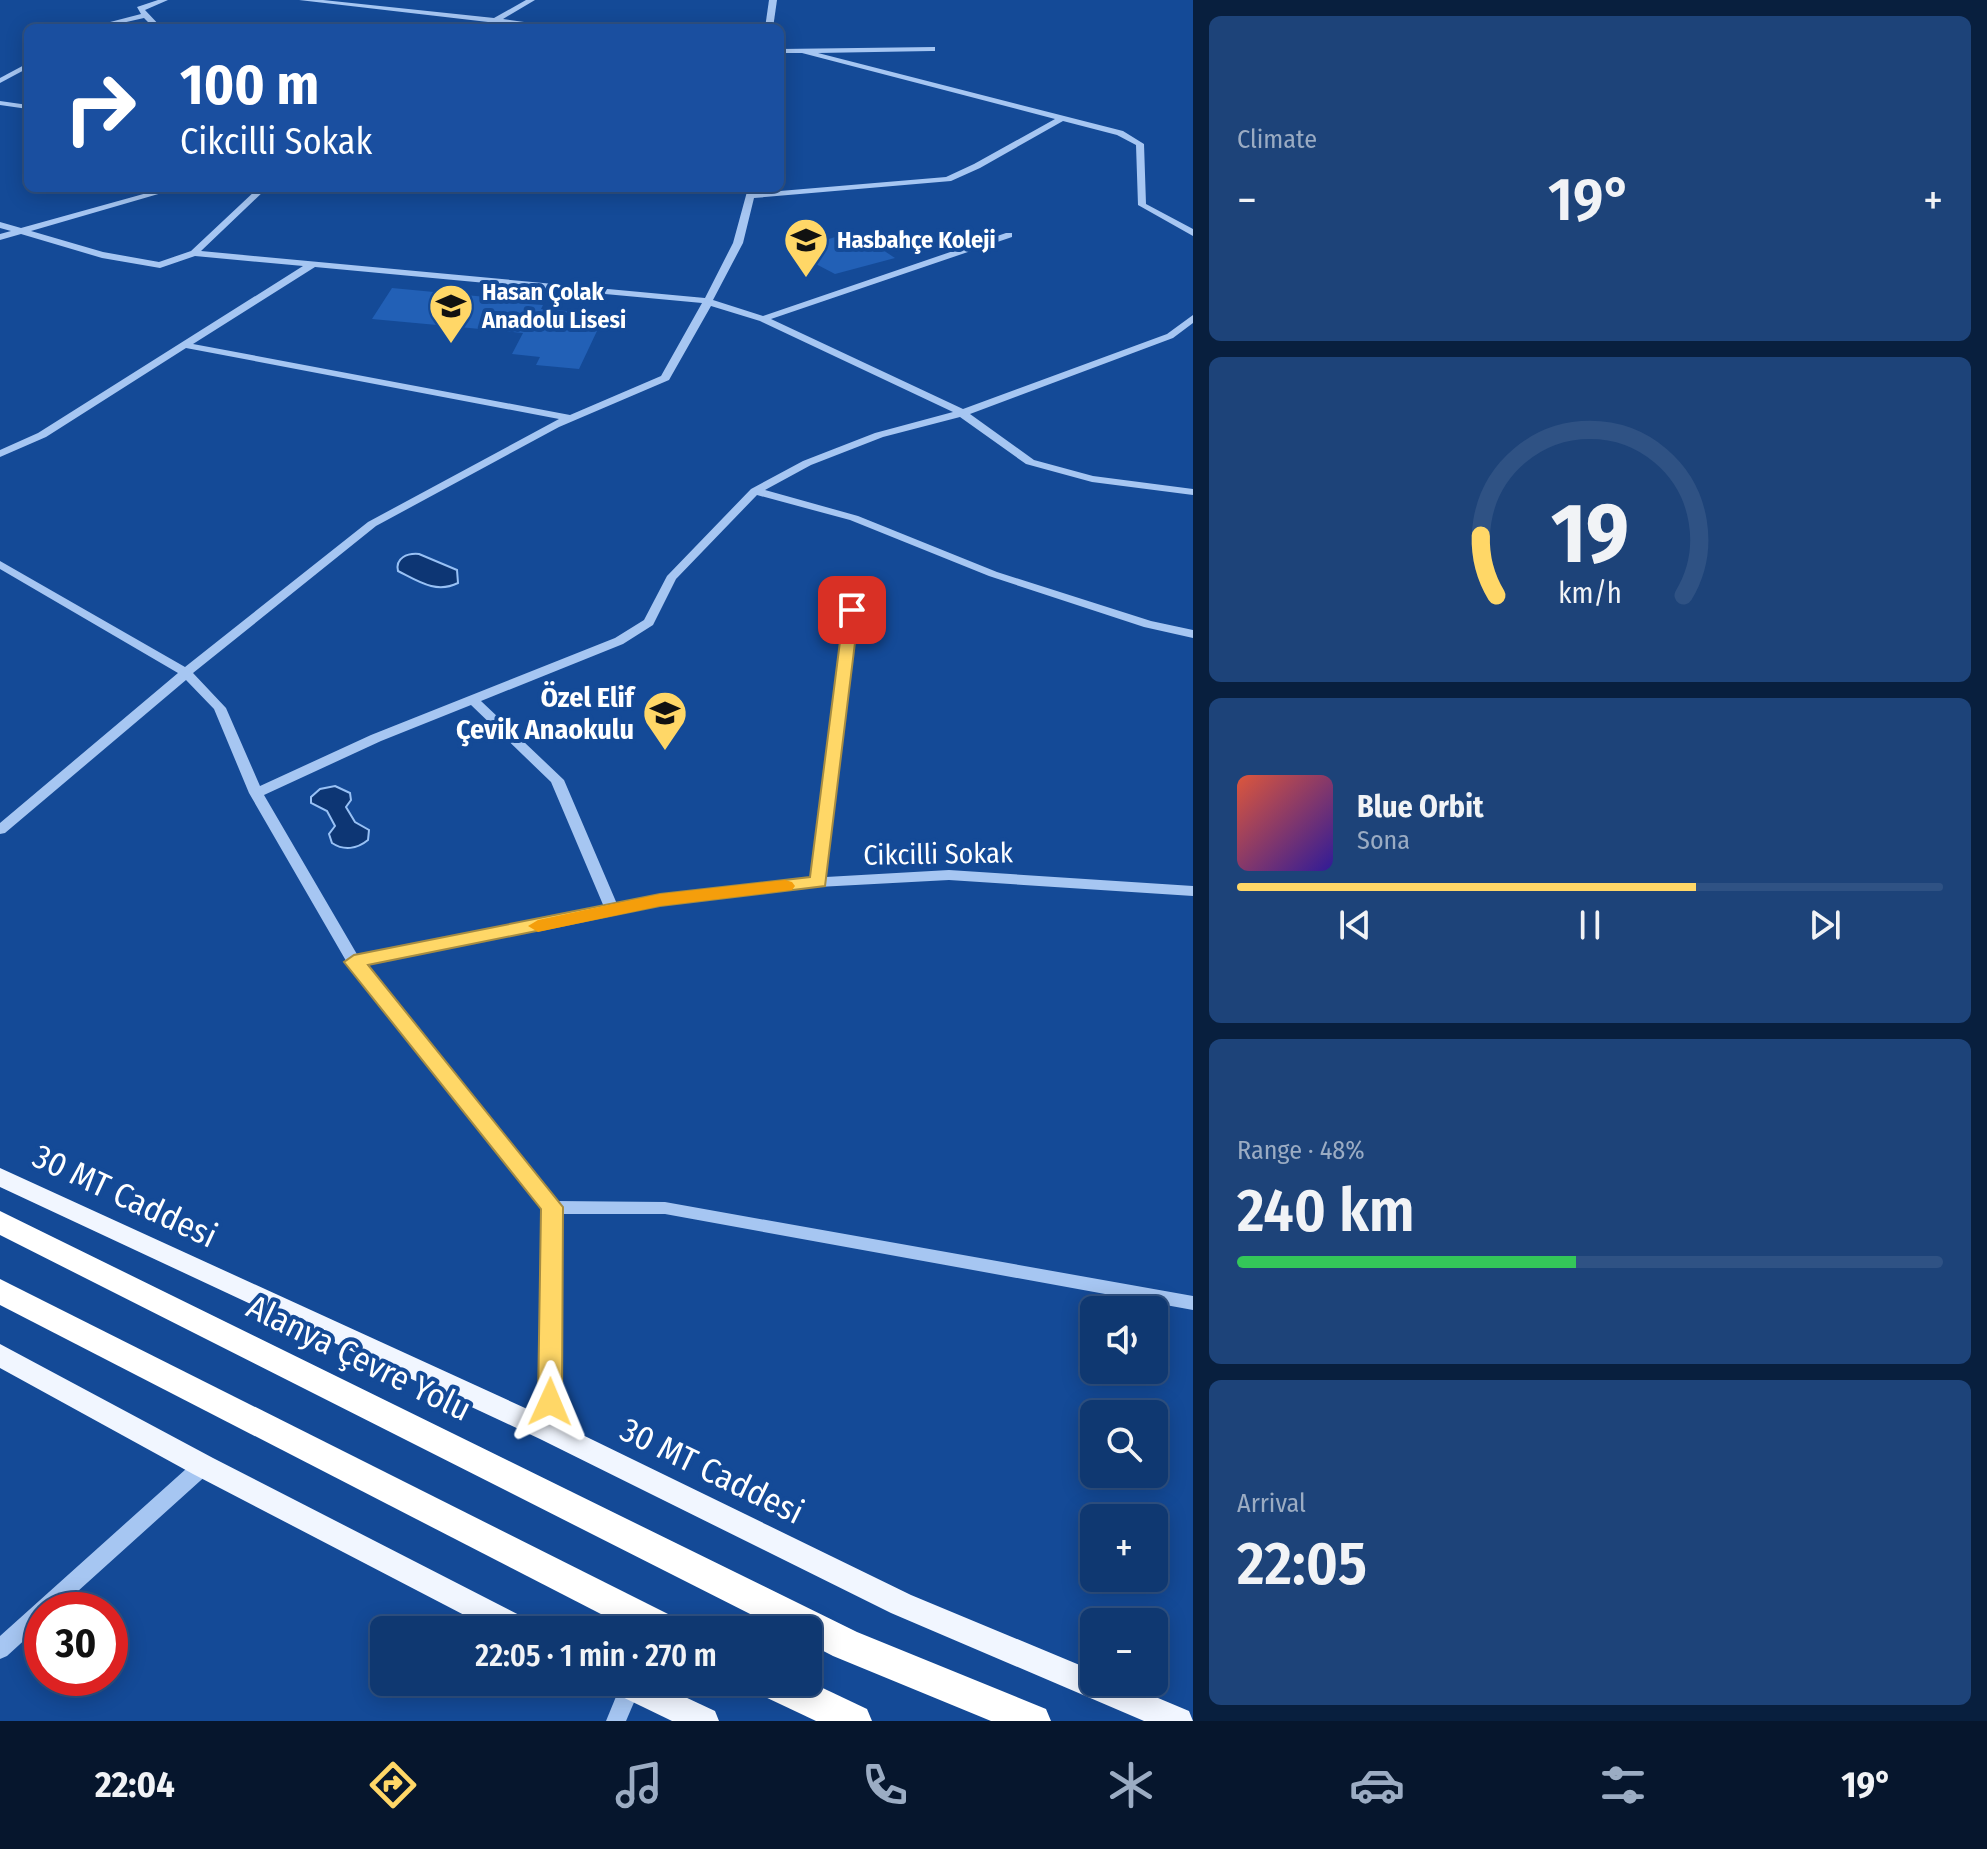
<!DOCTYPE html>
<meta charset="utf-8">
<style>
:root{--surface:#0f3871;--page:#1d4379;--text:#f1f3f6;--muted:#9bacc3;--line:#2f5284;--accent:#ffd767}
body{margin:0;font-family:"Fira Sans Condensed",sans-serif;background:var(--page);color:var(--text);height:100vh;display:flex;flex-direction:column;font-size:30px;white-space:nowrap}
*{box-sizing:border-box;margin:0}
p{font-size:26px;color:var(--muted)}
.icon{flex:none;width:44px;height:44px;fill:none;stroke:currentColor;stroke-width:2;stroke-linecap:round;stroke-linejoin:round}
.map{position:relative;flex:1;overflow:hidden}
.side{display:flex;flex-direction:column;gap:16px;padding:16px;background:#081f3e;width:794px}
.side>*{flex:none}
.guide{position:absolute;left:24px;top:24px;width:760px;height:168px;border-radius:12px;box-shadow:0 4px 20px #0003,0 0 0 2px var(--line);background:#1a4fa0;color:#fff;overflow:hidden}
.fabs{position:absolute;left:1080px;top:1296px;display:grid;gap:16px}
.fabs a{display:grid;place-items:center;width:88px;height:88px;border-radius:12px;background:var(--surface);box-shadow:0 4px 20px #0003,0 0 0 2px var(--line);font-size:40px}
.speed{position:absolute;left:24px;top:1592px;display:flex;gap:16px;font-size:40px;font-weight:700;text-align:center}
.speed>*{display:grid;place-content:center;width:104px;height:104px;border-radius:50%;background:var(--surface);box-shadow:0 4px 20px #0003,0 0 0 2px var(--line);line-height:1}
.speed .limit{border:12px solid #d22;background:#fff;color:#111}
.pin{position:absolute;display:grid;place-items:center;width:68px;height:68px;color:#fff;margin:-34px;border-radius:16px;box-shadow:0 4px 12px #0006}
.me{position:absolute;width:88px;margin:-44px;rotate:1deg;stroke-linejoin:round;filter:drop-shadow(0 0 6px #0008)}
.turn{display:flex;align-items:center;gap:28px;height:168px;padding:0 24px;font-size:36px}
.turn .icon{width:104px;height:104px;stroke-width:2.5}
.turn b{display:block;font-size:56px;line-height:68px}
.big{font-size:60px;font-weight:600;line-height:1.1}
.side .card{flex:1;display:flex;flex-direction:column;justify-content:center;gap:12px;min-width:0;padding:0 28px;border-radius:12px;background:var(--page)}
.side .dial{align-items:center;gap:0}
.dial svg{height:208px;overflow:visible;fill:none;stroke:var(--line);stroke-width:7;stroke-linecap:round;text-anchor:middle}
.dial text{fill:var(--text);stroke:none}
.song{display:flex;align-items:center;gap:24px}
.cover{width:96px;height:96px;border-radius:12px;background:linear-gradient(135deg,hsl(10 70% 55%),hsl(250 70% 35%))}
.played{height:8px;border-radius:4px;background:linear-gradient(90deg,var(--accent) 65%,var(--line) 65%)}
.keys{display:flex;justify-content:space-around;direction:ltr}
.heat{display:flex;justify-content:space-between;align-items:center;font-size:44px;direction:ltr}
.charge{height:12px;border-radius:6px;background:linear-gradient(90deg,#34c759 48%,var(--line) 0)}
.trip{position:absolute;left:370px;top:1616px;width:452px;height:80px;border-radius:12px;background:var(--surface);box-shadow:0 4px 20px #0003,0 0 0 2px var(--line);font-weight:600;line-height:80px;text-align:center}
.dock{display:flex;height:128px;justify-content:space-around;align-items:center;background:#06162d;color:var(--muted)}
.dock .icon{width:56px;height:56px}
.dock .active{color:var(--accent)}
.dock b{font-size:36px;color:var(--text)}
main{display:flex;flex:1;min-height:0}
.map>svg:first-child{display:block}
.water{fill:#0d3674;stroke:#98c1f5;stroke-width:2}
.building{fill:#2260b6}
.lines{fill:none;stroke-linecap:round;stroke-linejoin:round}
.minor{fill:#a6c6f2;fill-rule:evenodd}
.major{fill:#f1f6ff;fill-rule:evenodd}
.highway{fill:#fff;fill-rule:evenodd}
.route{fill:#ffd767;stroke:#a68c43;stroke-width:2}
.slow{fill:#f59e0b}
.labels{text-anchor:middle;dominant-baseline:central;stroke-width:8;stroke-linejoin:round;paint-order:stroke}
.far-poi-label{font-size:24px;font-weight:bold;fill:#fff;stroke:#144a97;text-anchor:start}
.poi-label{font-size:28px;font-weight:bold;fill:#fff;stroke:#144a97;text-anchor:end}
.street-label{font-size:28px;fill:#fff;stroke:#144a97}
.near-street-label{font-size:34px;fill:#fff;stroke:#144a97}
</style>
<main>
<div class="map">
<svg width="1193" height="1721" viewBox="0 0 1193 1721">
<rect width="100%" height="100%" fill="#144a97"/>
<!-- water -->
<g class="water">
<path d="M 419,554 L 457,570 L 458,583 C 436,594 418,581 398,571 C 395,558 407,553 419,554 Z"/>
<path d="M 335,786 L 350,793 L 351,800 L 346,807 L 355,822 L 369,830 L 368,840 C 357,849 344,851 332,843 L 329,834 L 335,826 L 327,811 L 311,803 L 311,797 L 320,789 Z"/>
</g>
<!-- building -->
<g class="building">
<path d="M 854,231 L 895,258 L 835,274 L 791,251 Z"/>
<path d="M 392,288 L 517,300 L 515,303 L 543,305 L 541,309 L 605,314 L 579,369 L 536,365 L 540,357 L 512,354 L 523,333 L 372,319 Z"/>
</g>
<g class="lines">
<!-- minor -->
<g class="minor">
<path d="M 158,0 L 168,0 L 145,10 L 162,28 L 154,28 L 144,18 L 100,28 L 87,28 L 141,14 L 137,7 Z"/>
<path d="M 299,0 L 323,0 L 494,18 L 526,0 L 535,0 L 503,19 L 567,28 L 497,23 L 488,28 L 479,28 L 488,22 Z"/>
<path d="M 769,0 L 777,0 L 773,28 L 765,28 Z"/>
<path d="M 935,47 L 935,51 L 932,51 L 818,53 L 1123,131 L 1144,144 L 1146,204 L 1193,229 L 1193,236 L 1138,205 L 1136,145 L 1117,135 L 1063,121 L 980,168 L 951,181 L 754,198 L 743,243 L 713,300 L 763,316 L 1006,233 L 1012,233 L 1012,237 L 771,319 L 963,409 L 1167,334 L 1193,315 L 1193,323 L 1173,338 L 970,414 L 1034,460 L 1093,476 L 1193,489 L 1193,495 L 1092,482 L 1026,464 L 960,417 L 883,437 L 811,465 L 765,490 L 858,516 L 997,572 L 1151,621 L 1193,630 L 1193,638 L 1144,627 L 989,576 L 850,520 L 757,495 L 676,579 L 653,625 L 623,644 L 481,701 L 564,780 L 617,904 L 660,895 L 811,878 L 838,656 L 849,588 L 851,585 L 859,585 L 861,588 L 850,656 L 826,877 L 949,870 L 1193,886 L 1193,896 L 949,880 L 818,887 L 660,905 L 365,965 L 556,1201 L 665,1202 L 1193,1296 L 1193,1310 L 665,1214 L 560,1214 L 558,1431 L 556,1437 L 549,1439 L 542,1437 L 540,1431 L 544,1208 L 349,966 L 249,793 L 214,709 L 186,680 L 5,833 L 0,834 L 0,823 L 178,673 L 0,569 L 0,561 L 185,667 L 368,522 L 559,419 L 186,348 L 46,437 L 0,457 L 0,450 L 38,433 L 303,266 L 195,256 L 160,268 L 102,258 L 21,234 L 0,240 L 0,234 L 11,231 L 0,228 L 0,222 L 21,228 L 165,188 L 179,188 L 31,231 L 103,252 L 159,262 L 191,251 L 258,188 L 267,188 L 201,251 L 705,298 L 733,243 L 748,188 L 756,188 L 755,193 L 946,177 L 974,164 L 1055,119 L 802,53 L 780,53 L 780,49 ZM 315,267 L 702,303 L 661,376 L 570,415 L 193,344 ZM 711,306 L 760,321 L 953,412 L 875,433 L 803,461 L 751,489 L 667,576 L 644,620 L 615,638 L 371,735 L 260,786 L 226,708 L 193,673 L 376,526 L 559,427 L 669,380 ZM 471,705 L 551,782 L 604,907 L 358,956 L 264,795 L 381,741 Z"/>
<path d="M 28,63 L 28,68 L 0,83 L 0,78 Z"/>
<path d="M 0,101 L 28,105 L 28,109 L 0,105 Z"/>
<path d="M 203,1458 L 210,1460 L 212,1466 L 210,1472 L 57,1610 L 42,1610 L 42,1624 L 7,1656 L 0,1659 L 0,1636 L 196,1460 Z"/>
<path d="M 622,1682 L 640,1682 L 641,1686 L 626,1721 L 606,1721 Z"/>
</g>
<!-- major -->
<g class="major">
<path d="M 0,1168 L 558,1423 L 911,1595 L 1094,1671 L 1094,1682 L 1120,1682 L 1189,1711 L 1193,1721 L 1144,1721 L 891,1613 L 540,1439 L 0,1187 Z"/>
<path d="M 0,1344 L 213,1458 L 531,1621 L 535,1630 L 493,1630 L 193,1474 L 0,1368 Z"/>
<path d="M 607,1682 L 653,1682 L 715,1711 L 719,1721 L 672,1721 L 612,1692 Z"/>
</g>
<!-- highway -->
<g class="highway">
<path d="M 0,1211 L 857,1632 L 1046,1709 L 1051,1721 L 991,1721 L 833,1656 L 808,1643 L 808,1630 L 782,1630 L 0,1235 Z"/>
<path d="M 0,1279 L 678,1619 L 683,1630 L 632,1630 L 0,1305 Z"/>
<path d="M 808,1681 L 867,1709 L 872,1721 L 816,1721 L 759,1694 L 754,1682 Z"/>
</g>
</g>
<!-- route -->
<path class="route" d="M 852,606 L 859,610 L 825,886 L 660,906 L 368,965 L 563,1207 L 562,1402 L 558,1409 L 550,1412 L 541,1409 L 538,1402 L 541,1209 L 344,962 L 354,955 L 660,894 L 810,877 L 844,610 Z"/>
<!-- slow -->
<path class="slow" d="M 785,880 L 792,882 L 795,886 L 792,890 L 660,906 L 538,932 L 528,926 L 538,920 L 660,894 Z"/>
<!-- icons -->
<defs>
<g id="school-pin" transform="scale(2.3)"><path d="M0 17L-7.5 6A9.5 9.5 0 1 1 7.5 6Z" fill="#ffd767" stroke="#144a97"/><path d="M0-5L7-2L0 1L-7-2ZM-4 1L0 2.5L4 1V4Q0 6-4 4Z" fill="#111"/></g>
</defs>
<g fill-rule="evenodd">
<use href="#school-pin" x="806" y="240"/>
<use href="#school-pin" x="451" y="306"/>
<use href="#school-pin" x="665" y="713"/>
</g>
<g class="labels">
<!-- far-poi labels -->
<g class="far-poi-label">
<text x="837" y="240">Hasbahçe Koleji</text>
<text x="482" y="292">Hasan Çolak<tspan x="482" dy="28">Anadolu Lisesi</tspan></text>
</g>
<!-- poi labels -->
<g class="poi-label">
<text x="634" y="697">Özel Elif<tspan x="634" dy="32">Çevik Anaokulu</tspan></text>
</g>
<!-- street labels -->
<g class="street-label">
<text transform="translate(938 854) rotate(-1)">Cikcilli Sokak</text>
</g>
<!-- near-street labels -->
<g class="near-street-label">
<text transform="translate(125 1196) rotate(25)">30 MT Caddesi</text>
<text transform="translate(359 1358) rotate(26)">Alanya Çevre Yolu</text>
<text transform="translate(712 1471) rotate(26)">30 MT Caddesi</text>
</g>
</g>
</svg>
<div class="fabs">
<a><svg class="icon" aria-label="sound" viewBox="0 0 24 24"><path d="M4 9h4l5-4v14l-5-4H4zM17 9q2 3 0 6"/></svg></a>
<a><svg class="icon" aria-label="search" viewBox="0 0 24 24"><circle cx="10" cy="10" r="6"/><path d="M15 15l6 6"/></svg></a>
<a>+</a>
<a>−</a>
</div>
<div class="speed"><div class="limit">30</div></div>
<div class="pin" style="left:852px;top:610px;background:#d93025"><svg class="icon" aria-label="arrive" viewBox="0 0 24 24"><path d="M6 21V4h12l-3 4 3 4H6"/></svg></div>
<svg class="me" style="left:550px;top:1402px" viewBox="-20 -20 40 40"><path d="M0-17L14 15 0 8-14 15z" fill="#ffd767" stroke="#fff" stroke-width="4"/></svg>
<div class="trip">22:05 · 1 min · 270 m</div>
<div class="guide">
<div class="turn"><svg class="icon" aria-label="right" viewBox="0 0 24 24"><path d="M7 20v-9h11M14 6l5 5-5 5"/></svg><div><b>100 m</b>Cikcilli Sokak</div></div>
</div>
</div>
<section class="side">
<div class="card"><p>Climate</p>
<div class="heat"><a>−</a><b class="big">19°</b><a>+</a></div>
</div>
<div class="card dial"><svg viewBox="0 0 100 80">
<path d="M14 69A42 42 0 1 1 86 69"/>
<path d="M14 69A42 42 0 0 1 8 46" stroke="#ffd767"/>
<text x="50" y="56" font-size="32" font-weight="700">19</text>
<text x="50" y="72" font-size="11">km/h</text>
</svg></div>
<div class="card">
<div class="song"><i class="cover"></i><div><b>Blue Orbit</b><p>Sona</p></div></div>
<div class="played"></div>
<div class="keys"><svg class="icon" aria-label="previous" viewBox="0 0 24 24"><path d="M18 5L8 12l10 7zM5 5v14"/></svg><svg class="icon" aria-label="pause" viewBox="0 0 24 24"><path d="M8 5v14M16 5v14"/></svg><svg class="icon" aria-label="next" viewBox="0 0 24 24"><path d="M6 5l10 7-10 7zM19 5v14"/></svg></div>
</div>
<div class="card"><p>Range · 48%</p><b class="big">240 km</b><div class="charge"></div></div>
<div class="card"><p>Arrival</p><b class="big">22:05</b></div>
</section>
</main>
<nav class="dock">
<b>22:04</b>
<svg class="icon active" aria-label="directions" viewBox="0 0 24 24"><path d="M12 3l9 9-9 9-9-9zM9 14v-3h6M13 9l2 2-2 2"/></svg>
<svg class="icon" aria-label="music" viewBox="0 0 24 24"><path d="M9 18V5l10-2v13"/><circle cx="6" cy="18" r="3"/><circle cx="16" cy="16" r="3"/></svg>
<svg class="icon" aria-label="phone" viewBox="0 0 24 24"><path d="M5 4h4l2 5-3 2q2 4 5 5l2-3 5 2v4C11 20 4 13 5 4z"/></svg>
<svg class="icon" aria-label="climate" viewBox="0 0 24 24"><path d="M12 3v18M4 7l16 10M4 17L20 7"/></svg>
<svg class="icon" aria-label="car" viewBox="0 0 24 24"><path d="M5 17H2v-5l4-1 3-4h7l3 4 3 1v5h-3M9 17h6M6 11h13"/><circle cx="7" cy="17" r="2"/><circle cx="17" cy="17" r="2"/></svg>
<svg class="icon" aria-label="filters" viewBox="0 0 24 24"><path d="M4 7h16M4 17h16"/><circle cx="9" cy="7" r="2"/><circle cx="15" cy="17" r="2"/></svg>
<b>19°</b>
</nav>
